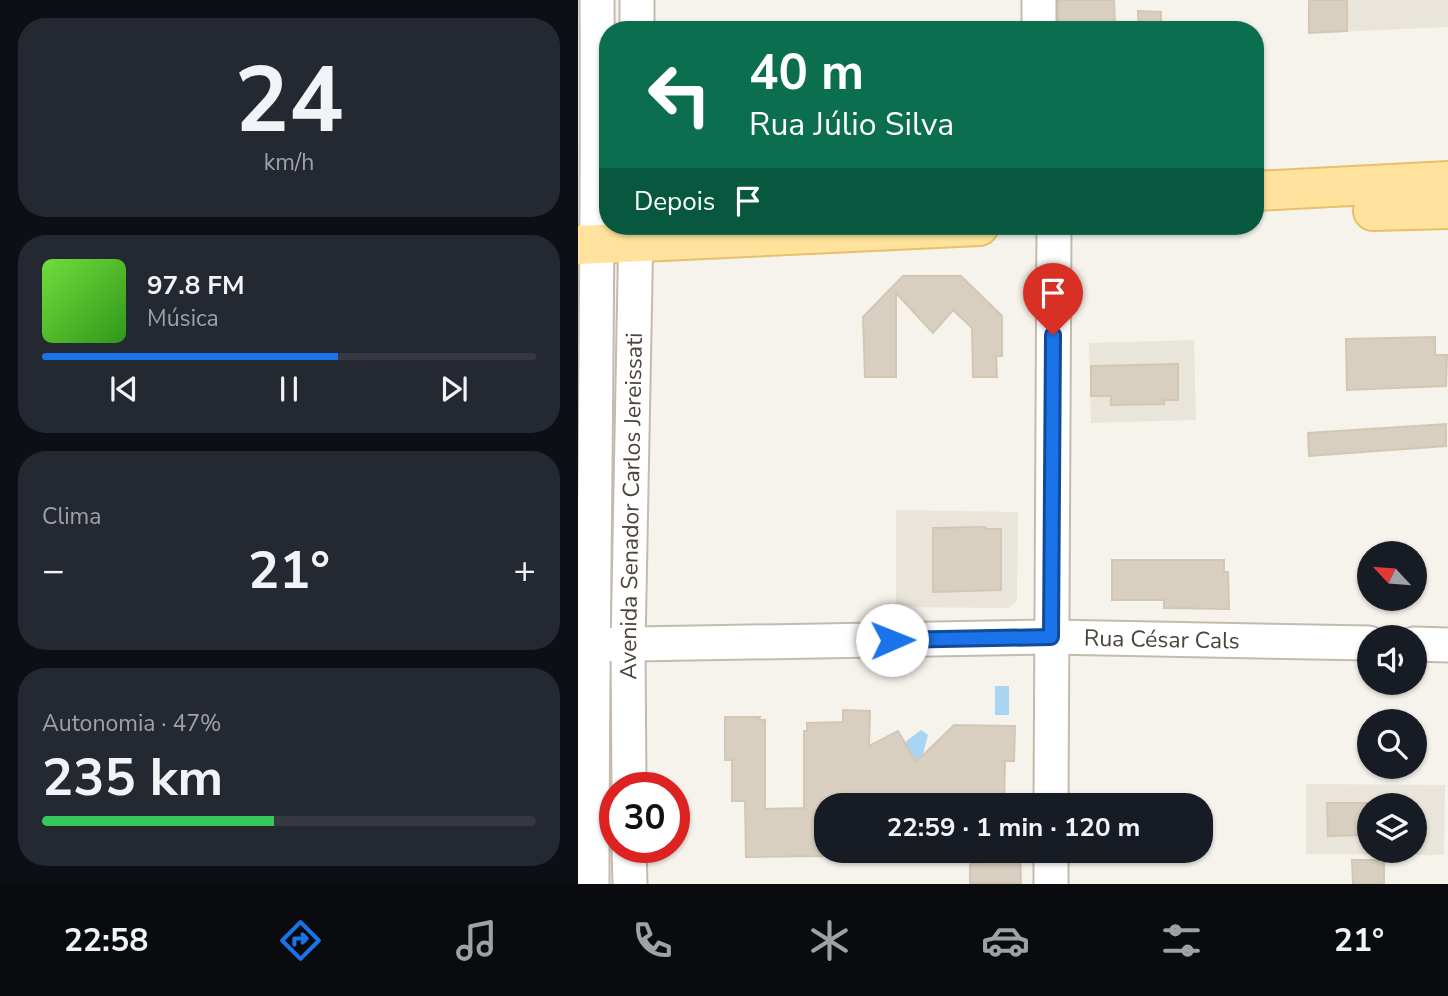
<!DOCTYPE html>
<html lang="pt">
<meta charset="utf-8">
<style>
:root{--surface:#171b24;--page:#242831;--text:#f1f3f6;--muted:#9ea1a6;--line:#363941;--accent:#1a73e8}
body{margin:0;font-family:"Nunito Sans",sans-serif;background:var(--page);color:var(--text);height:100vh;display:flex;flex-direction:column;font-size:26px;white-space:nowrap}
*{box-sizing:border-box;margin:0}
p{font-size:23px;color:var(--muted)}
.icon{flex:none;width:38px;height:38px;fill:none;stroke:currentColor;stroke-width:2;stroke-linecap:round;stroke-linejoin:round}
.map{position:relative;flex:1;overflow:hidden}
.drawer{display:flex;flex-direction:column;gap:18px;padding:18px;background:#0d0f14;width:578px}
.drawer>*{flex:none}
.guide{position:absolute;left:21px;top:21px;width:665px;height:214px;border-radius:28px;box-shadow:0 2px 5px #0004;background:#0b6e4f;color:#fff;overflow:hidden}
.needle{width:46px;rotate:296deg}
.fabs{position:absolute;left:779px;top:541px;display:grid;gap:14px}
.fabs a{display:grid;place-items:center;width:70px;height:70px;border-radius:50%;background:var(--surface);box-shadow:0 2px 5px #0004;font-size:35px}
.speed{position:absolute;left:21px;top:772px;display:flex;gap:14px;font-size:35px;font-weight:700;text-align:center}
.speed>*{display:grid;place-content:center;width:91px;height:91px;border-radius:50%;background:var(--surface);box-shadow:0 2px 5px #0004;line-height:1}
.speed .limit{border:10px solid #d22;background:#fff;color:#111}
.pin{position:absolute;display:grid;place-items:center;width:60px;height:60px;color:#fff;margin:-72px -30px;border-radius:50% 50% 50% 0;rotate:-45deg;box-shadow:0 0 7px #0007}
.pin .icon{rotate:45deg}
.me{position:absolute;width:77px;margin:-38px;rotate:89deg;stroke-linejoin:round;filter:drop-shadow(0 0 5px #0008)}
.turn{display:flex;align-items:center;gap:24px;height:147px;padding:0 35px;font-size:32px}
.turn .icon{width:91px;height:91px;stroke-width:2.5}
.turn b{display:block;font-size:49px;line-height:60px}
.then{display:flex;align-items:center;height:66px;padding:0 35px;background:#0003;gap:14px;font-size:26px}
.big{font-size:52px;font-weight:700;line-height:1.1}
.drawer .tile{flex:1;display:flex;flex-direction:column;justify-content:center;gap:10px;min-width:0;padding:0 24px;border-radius:28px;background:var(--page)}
.drawer .dial{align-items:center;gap:0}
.dial b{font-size:91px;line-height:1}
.song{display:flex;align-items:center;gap:21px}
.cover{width:84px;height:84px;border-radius:10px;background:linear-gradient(135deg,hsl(100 70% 55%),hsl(110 70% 35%))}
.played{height:7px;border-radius:4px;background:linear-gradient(90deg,var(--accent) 60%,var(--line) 60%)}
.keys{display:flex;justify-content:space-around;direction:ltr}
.heat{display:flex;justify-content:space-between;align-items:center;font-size:38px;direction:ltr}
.charge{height:10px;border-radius:5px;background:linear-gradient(90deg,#34c759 47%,var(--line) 0)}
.trip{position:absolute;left:236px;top:793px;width:399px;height:70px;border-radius:28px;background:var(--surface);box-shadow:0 2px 5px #0004;font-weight:700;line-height:70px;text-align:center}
.tab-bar{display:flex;height:112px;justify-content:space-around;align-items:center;background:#090b0e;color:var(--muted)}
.tab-bar .icon{width:49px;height:49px}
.tab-bar .on{color:var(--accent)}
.tab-bar b{font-size:32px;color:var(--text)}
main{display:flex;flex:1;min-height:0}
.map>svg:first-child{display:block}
.residential{fill:#eae5da;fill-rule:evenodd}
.water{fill:#a9d4f2}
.building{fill:#d8cfc1;stroke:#d3c7b4;stroke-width:2}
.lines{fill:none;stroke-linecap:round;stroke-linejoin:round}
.minor-casing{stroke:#c2bbae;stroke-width:37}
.major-casing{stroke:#e6c16a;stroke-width:42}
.minor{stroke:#fff;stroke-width:33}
.major{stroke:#ffe39c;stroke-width:38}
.route-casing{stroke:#114b97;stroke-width:18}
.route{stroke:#1a73e8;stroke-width:12}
.labels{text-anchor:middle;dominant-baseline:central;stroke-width:7;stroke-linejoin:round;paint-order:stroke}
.street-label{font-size:23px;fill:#4b4439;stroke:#fff}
</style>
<main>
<section class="drawer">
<div class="tile dial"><b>24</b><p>km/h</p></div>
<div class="tile">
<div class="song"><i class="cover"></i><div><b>97.8 FM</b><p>Música</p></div></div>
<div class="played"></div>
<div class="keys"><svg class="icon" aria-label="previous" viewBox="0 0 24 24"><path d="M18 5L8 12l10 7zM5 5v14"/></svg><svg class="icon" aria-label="pause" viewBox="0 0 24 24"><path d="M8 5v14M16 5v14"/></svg><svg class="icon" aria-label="next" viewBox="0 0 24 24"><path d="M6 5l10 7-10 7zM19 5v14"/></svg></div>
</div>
<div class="tile"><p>Clima</p>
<div class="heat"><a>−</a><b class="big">21°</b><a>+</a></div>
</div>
<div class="tile"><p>Autonomia · 47%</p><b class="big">235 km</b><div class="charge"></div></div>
</section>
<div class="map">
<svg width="871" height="884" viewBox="0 0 871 884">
<rect width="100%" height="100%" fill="#f6f3ec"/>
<!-- residential -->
<g class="residential">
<path d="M 734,0 L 870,0 L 870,27 L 736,33 Z"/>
<path d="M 616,340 L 618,420 L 513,423 L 511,343 Z"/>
<path d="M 318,510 L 440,512 L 439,601 L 430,608 L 318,607 Z"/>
<path d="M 728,784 L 867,785 L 866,855 L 728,854 ZM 791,805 L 836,805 L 836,850 L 791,850 Z"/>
</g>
<!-- water -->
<g class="water">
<rect x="417" y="686" width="14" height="29"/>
<path d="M 343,730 L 350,735 L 345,754 L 330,769 L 326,743 Z"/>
</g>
<!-- building -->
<g class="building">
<path d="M 480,0 L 536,0 L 537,26 L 525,27 L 525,30 L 480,30 Z"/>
<path d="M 731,0 L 769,0 L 769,31 L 731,33 Z"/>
<path d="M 560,11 L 583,12 L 583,30 L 561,30 Z"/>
<path d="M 325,276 L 383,276 L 424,316 L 424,356 L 418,356 L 419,377 L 395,377 L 394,328 L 375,310 L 355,333 L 318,293 L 318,377 L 287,377 L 285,317 Z"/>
<path d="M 857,337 L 857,355 L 869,355 L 868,386 L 769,390 L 768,339 Z"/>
<path d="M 600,364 L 600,400 L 586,400 L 586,404 L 533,405 L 533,396 L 513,396 L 513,366 Z"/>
<path d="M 868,424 L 868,446 L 731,456 L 730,433 Z"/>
<path d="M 407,527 L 408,529 L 423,529 L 423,590 L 355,592 L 355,528 Z"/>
<path d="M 534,560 L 646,560 L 646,572 L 650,572 L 651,609 L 586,608 L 586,600 L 534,600 Z"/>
<path d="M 265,710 L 292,711 L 291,746 L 320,731 L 338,762 L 376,725 L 437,726 L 436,761 L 427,761 L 426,805 L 248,805 L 248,856 L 168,857 L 167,801 L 154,801 L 154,760 L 147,760 L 147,717 L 182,717 L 181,720 L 187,720 L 187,809 L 226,808 L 226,731 L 229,731 L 229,723 L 265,722 Z"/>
<path d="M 749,803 L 791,803 L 791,835 L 750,836 Z"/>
<path d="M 408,850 L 442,850 L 443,883 L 392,883 L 392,863 L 408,862 Z"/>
<path d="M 774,860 L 806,860 L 806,884 L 775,884 Z"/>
</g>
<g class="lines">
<!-- minor casing -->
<g class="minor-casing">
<g id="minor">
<path d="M 461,0 L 461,30"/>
<path d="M 59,30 L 59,0"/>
<path d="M 836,644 L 871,645"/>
<path id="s1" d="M 0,645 L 473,637 L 791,643"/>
<path id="s2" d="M 51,788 L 50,646 L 58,226"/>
<path d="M 473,805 L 476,226"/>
<path d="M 51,847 L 52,884"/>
<path d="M 14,884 C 14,589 21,295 19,0"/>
<path d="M 473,884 L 473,850"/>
</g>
</g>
<!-- major casing -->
<g class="major-casing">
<g id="major">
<path d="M 677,191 L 871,181"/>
<path d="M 795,211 L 871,209"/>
<path d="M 0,245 L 401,226"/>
</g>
</g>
<!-- minor -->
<use href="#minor" class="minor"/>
<!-- major -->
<use href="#major" class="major"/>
</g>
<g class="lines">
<!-- route casing -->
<g class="route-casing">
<path id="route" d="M 314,640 L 473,637 L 475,335"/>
</g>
<!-- route -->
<use href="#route" class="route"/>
</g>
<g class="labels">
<!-- street labels -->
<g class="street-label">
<text stroke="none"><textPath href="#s2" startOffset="282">Avenida Senador Carlos Jereissati</textPath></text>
<text stroke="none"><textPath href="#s1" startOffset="584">Rua César Cals</textPath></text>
</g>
</g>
</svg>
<div class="fabs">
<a><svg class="needle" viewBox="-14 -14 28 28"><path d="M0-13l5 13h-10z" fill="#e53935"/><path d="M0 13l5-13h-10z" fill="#9ea1a6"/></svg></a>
<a><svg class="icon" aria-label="sound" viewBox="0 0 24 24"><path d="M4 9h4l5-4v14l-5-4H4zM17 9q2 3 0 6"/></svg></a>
<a><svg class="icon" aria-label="search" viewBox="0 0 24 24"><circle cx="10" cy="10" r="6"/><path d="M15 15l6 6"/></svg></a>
<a><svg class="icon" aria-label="layers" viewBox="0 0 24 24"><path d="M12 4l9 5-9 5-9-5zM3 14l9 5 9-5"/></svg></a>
</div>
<div class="speed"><div class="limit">30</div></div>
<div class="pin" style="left:475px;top:335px;background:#d93025"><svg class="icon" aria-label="arrive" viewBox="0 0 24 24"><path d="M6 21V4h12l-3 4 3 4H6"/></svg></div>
<svg class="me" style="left:314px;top:640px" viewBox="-20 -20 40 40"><circle r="19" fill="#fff"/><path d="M0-13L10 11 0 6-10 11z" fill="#1a73e8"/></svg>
<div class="trip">22:59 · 1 min · 120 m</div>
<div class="guide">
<div class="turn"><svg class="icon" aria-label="left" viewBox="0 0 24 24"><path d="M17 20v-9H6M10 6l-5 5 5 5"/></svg><div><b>40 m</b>Rua Júlio Silva</div></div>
<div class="then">Depois<svg class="icon" aria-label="arrive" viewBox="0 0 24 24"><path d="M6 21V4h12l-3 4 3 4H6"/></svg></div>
</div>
</div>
</main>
<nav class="tab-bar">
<b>22:58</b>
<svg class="icon on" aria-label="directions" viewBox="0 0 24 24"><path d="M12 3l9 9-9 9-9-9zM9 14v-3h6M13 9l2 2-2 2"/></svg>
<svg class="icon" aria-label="music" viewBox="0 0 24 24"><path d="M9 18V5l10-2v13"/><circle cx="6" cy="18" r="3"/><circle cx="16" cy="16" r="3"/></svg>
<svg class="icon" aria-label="phone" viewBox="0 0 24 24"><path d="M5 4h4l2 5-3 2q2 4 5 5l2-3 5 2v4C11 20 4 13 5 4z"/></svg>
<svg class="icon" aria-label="climate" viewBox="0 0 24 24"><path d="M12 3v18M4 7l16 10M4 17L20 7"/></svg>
<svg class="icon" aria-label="car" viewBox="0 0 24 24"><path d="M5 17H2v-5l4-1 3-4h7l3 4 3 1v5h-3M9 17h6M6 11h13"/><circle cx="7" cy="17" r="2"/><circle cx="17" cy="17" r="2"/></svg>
<svg class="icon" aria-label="filters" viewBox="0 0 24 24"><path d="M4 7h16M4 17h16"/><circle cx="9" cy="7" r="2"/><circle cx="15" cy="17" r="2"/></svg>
<b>21°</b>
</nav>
